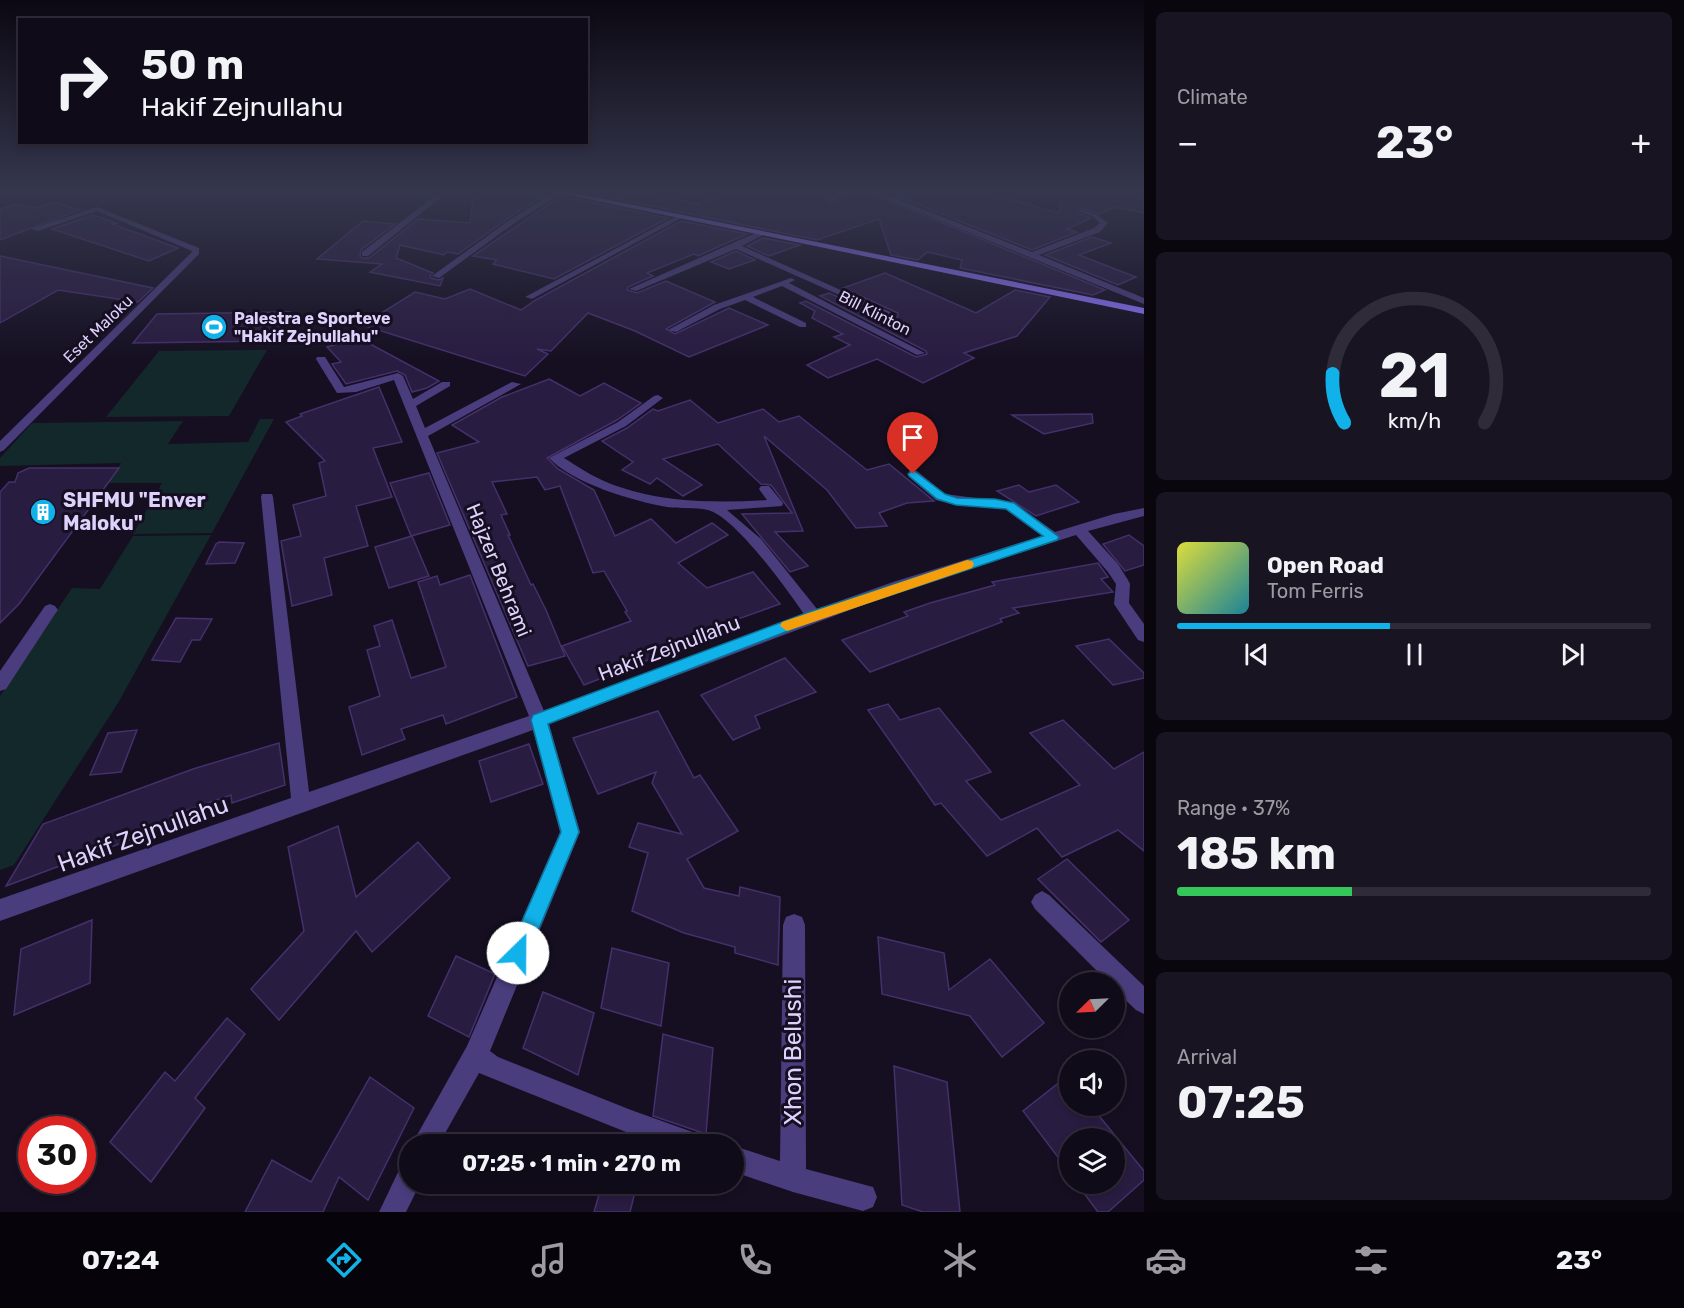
<!DOCTYPE html>
<meta charset="utf-8">
<style>
:root{--surface:#100b19;--page:#191422;--text:#f1f3f6;--muted:#9c9ba2;--line:#302b38;--accent:#11b1e9}
body{margin:0;font-family:Rubik,sans-serif;background:var(--page);color:var(--text);height:100vh;display:flex;flex-direction:column;font-size:22px;white-space:nowrap}
*{box-sizing:border-box;margin:0}
p{font-size:20px;color:var(--muted)}
.icon{flex:none;width:33px;height:33px;fill:none;stroke:currentColor;stroke-width:2;stroke-linecap:round;stroke-linejoin:round}
.map{position:relative;flex:1;overflow:hidden}
.details{display:flex;flex-direction:column;gap:12px;padding:12px;background:#09060e;width:540px}
.details>*{flex:none}
.guide{position:absolute;left:18px;top:18px;width:570px;height:126px;border-radius:0px;box-shadow:0 3px 9px #0003,0 0 0 2px var(--line);background:#100b19;color:var(--text);overflow:hidden}
.needle{width:39px;rotate:246deg}
.fabs{position:absolute;left:1059px;top:972px;display:grid;gap:12px}
.fabs a{display:grid;place-items:center;width:66px;height:66px;border-radius:50%;background:var(--surface);box-shadow:0 3px 9px #0003,0 0 0 2px var(--line);font-size:30px}
.speed{position:absolute;left:18px;top:1116px;display:flex;gap:12px;font-size:30px;font-weight:700;text-align:center}
.speed>*{display:grid;place-content:center;width:78px;height:78px;border-radius:50%;background:var(--surface);box-shadow:0 3px 9px #0003,0 0 0 2px var(--line);line-height:1}
.speed .limit{border:9px solid #d22;background:#fff;color:#111}
.pin{position:absolute;display:grid;place-items:center;width:51px;height:51px;color:#fff;margin:-62px -26px;border-radius:50% 50% 50% 0;rotate:-45deg;box-shadow:0 0 6px #0007}
.pin .icon{rotate:45deg}
.me{position:absolute;width:66px;margin:-33px;rotate:23deg;stroke-linejoin:round;filter:drop-shadow(0 0 4px #0008)}
.turn{display:flex;align-items:center;gap:21px;height:126px;padding:0 24px;font-size:27px}
.turn .icon{width:78px;height:78px;stroke-width:2.5}
.turn b{display:block;font-size:42px;line-height:51px}
.big{font-size:45px;font-weight:700;line-height:1.1}
.details .tile{flex:1;display:flex;flex-direction:column;justify-content:center;gap:9px;min-width:0;padding:0 21px;border-radius:9px;background:var(--page)}
.details .dial{align-items:center;gap:0}
.dial svg{height:156px;overflow:visible;fill:none;stroke:var(--line);stroke-width:7;stroke-linecap:round;text-anchor:middle}
.dial text{fill:var(--text);stroke:none}
.song{display:flex;align-items:center;gap:18px}
.cover{width:72px;height:72px;border-radius:9px;background:linear-gradient(135deg,hsl(60 70% 55%),hsl(190 70% 35%))}
.played{height:6px;border-radius:3px;background:linear-gradient(90deg,var(--accent) 45%,var(--line) 45%)}
.keys{display:flex;justify-content:space-around;direction:ltr}
.heat{display:flex;justify-content:space-between;align-items:center;font-size:33px;direction:ltr}
.charge{height:9px;border-radius:4px;background:linear-gradient(90deg,#34c759 37%,var(--line) 0)}
.trip{position:absolute;left:399px;top:1134px;width:345px;height:60px;border-radius:30px;background:var(--surface);box-shadow:0 3px 9px #0003,0 0 0 2px var(--line);font-weight:700;line-height:60px;text-align:center}
.menu{display:flex;height:96px;justify-content:space-around;align-items:center;background:#06040a;color:var(--muted)}
.menu .icon{width:42px;height:42px}
.menu .active{color:var(--accent)}
.menu b{font-size:27px;color:var(--text)}
main{display:flex;flex:1;min-height:0}
.map>svg:first-child{display:block}
.green{fill:#12282b}
.building{fill:#291c41;stroke:#45306b;stroke-width:1.5}
.lines{fill:none;stroke-linecap:round;stroke-linejoin:round}
.street{fill:#4a3d7d;fill-rule:evenodd}
.secondary{fill:#8970f5;fill-rule:evenodd}
.route{fill:#11b1e9;stroke:#0b7397;stroke-width:1.5}
.slow{fill:#f59e0b}
.labels{text-anchor:middle;dominant-baseline:central;stroke-width:6;stroke-linejoin:round;paint-order:stroke}
.far-street-label{font-size:16px;fill:#ded2fc;stroke:#150f21}
.far-poi-label{font-size:16px;font-weight:bold;fill:#ded2fc;stroke:#150f21;text-anchor:start}
.poi-label{font-size:20px;font-weight:bold;fill:#ded2fc;stroke:#150f21;text-anchor:start}
.street-label{font-size:20px;fill:#ded2fc;stroke:#150f21}
.near-street-label{font-size:24px;fill:#ded2fc;stroke:#150f21}
</style>
<main>
<div class="map">
<svg width="1144" height="1212" viewBox="0 0 1144 1212">
<rect width="100%" height="100%" fill="#150f21"/>
<!-- green -->
<g class="green">
<path d="M 267,350 L 229,416 L 106,417 L 159,351 Z"/>
<path d="M 260,419 L 274,419 L 212,533 L 133,534 L 162,483 L 108,483 L 121,463 L 0,466 L 0,458 L 32,423 L 183,421 L 168,444 L 248,442 Z"/>
<path d="M 211,535 L 118,703 L 14,865 L 0,870 L 0,696 L 72,588 L 100,589 L 133,536 Z"/>
</g>
<!-- building -->
<g class="building">
<path d="M 474,191 L 548,193 L 510,217 L 458,254 L 447,252 L 444,255 L 400,245 L 396,258 L 433,273 L 430,276 L 431,278 L 438,280 L 443,278 L 440,286 L 370,272 L 382,264 L 317,259 L 363,221 L 395,224 L 361,250 L 360,256 L 362,258 L 369,258 L 418,219 L 470,223 Z"/>
<path d="M 578,191 L 642,191 L 698,204 L 725,191 L 836,191 L 828,197 L 829,203 L 834,203 L 852,191 L 865,191 L 1105,290 L 1093,295 L 960,268 L 962,260 L 927,252 L 918,260 L 891,255 L 879,219 L 817,240 Z"/>
<path d="M 884,191 L 980,191 L 1059,213 L 1061,191 L 1144,191 L 1144,213 L 1115,207 L 1100,214 L 1079,208 L 1078,213 L 1091,218 L 1067,229 L 1077,232 L 1032,250 Z"/>
<path d="M 561,196 L 668,218 L 554,279 L 493,264 L 497,260 L 473,256 Z"/>
<path d="M 55,202 L 80,210 L 0,240 L 0,209 L 16,204 L 35,208 Z"/>
<path d="M 93,215 L 117,223 L 112,224 L 178,248 L 149,261 L 52,229 Z"/>
<path d="M 681,221 L 747,234 L 698,256 L 694,254 L 647,273 L 653,276 L 628,287 L 627,290 L 637,293 L 666,281 L 715,302 L 666,329 L 675,334 L 729,308 L 768,325 L 689,357 L 635,331 L 588,313 L 551,351 L 537,349 L 548,354 L 525,376 L 362,325 L 415,292 L 445,299 L 470,289 L 521,310 L 534,301 Z"/>
<path d="M 1092,237 L 1111,243 L 1079,255 L 1136,277 L 1118,285 L 1045,255 Z"/>
<path d="M 763,238 L 800,245 L 769,256 L 747,246 Z"/>
<path d="M 736,251 L 755,260 L 729,269 L 711,262 Z"/>
<path d="M 0,256 L 153,288 L 138,302 L 58,290 L 0,323 Z"/>
<path d="M 885,273 L 976,313 L 1015,290 L 1050,297 L 1017,336 L 964,353 L 974,358 L 923,383 L 877,359 L 828,378 L 807,365 L 850,345 L 834,337 L 843,334 L 812,318 L 815,311 L 800,303 L 806,301 L 916,357 L 927,354 L 926,351 L 820,296 L 829,293 L 888,319 L 898,317 L 898,313 L 843,288 Z"/>
<path d="M 290,312 L 274,341 L 133,343 L 157,314 Z"/>
<path d="M 359,338 L 439,381 L 427,388 L 412,392 L 405,375 L 397,371 L 346,384 L 332,364 L 341,362 L 327,347 Z"/>
<path d="M 549,379 L 580,396 L 604,383 L 641,403 L 617,420 L 547,458 L 558,469 L 594,490 L 615,536 L 651,519 L 676,543 L 712,523 L 728,535 L 678,563 L 707,588 L 753,572 L 780,604 L 651,650 L 656,657 L 584,685 L 562,646 L 631,621 L 625,612 L 627,611 L 604,571 L 593,573 L 560,486 L 545,490 L 537,477 L 492,482 L 507,514 L 501,515 L 510,535 L 508,535 L 531,585 L 533,584 L 546,610 L 565,656 L 528,666 L 437,453 L 479,442 L 452,425 L 502,397 Z"/>
<path d="M 379,387 L 402,442 L 373,448 L 392,497 L 356,506 L 368,546 L 324,558 L 332,595 L 292,606 L 281,541 L 301,536 L 293,505 L 326,496 L 319,463 L 325,461 L 286,422 L 302,416 L 300,414 Z"/>
<path d="M 690,400 L 718,423 L 763,409 L 779,422 L 799,416 L 867,470 L 889,464 L 934,501 L 907,503 L 879,513 L 887,526 L 856,528 L 827,490 L 764,436 L 803,531 L 775,532 L 808,566 L 790,572 L 742,514 L 792,513 L 771,485 L 761,484 L 718,444 L 663,459 L 702,485 L 683,496 L 657,478 L 650,484 L 622,470 L 633,462 L 602,441 L 627,428 L 653,409 L 658,411 Z"/>
<path d="M 1092,414 L 1093,423 L 1044,434 L 1012,415 Z"/>
<path d="M 29,468 L 119,468 L 19,604 L 0,623 L 0,492 L 9,482 L 15,482 L 18,473 Z"/>
<path d="M 429,473 L 450,525 L 411,536 L 390,483 Z"/>
<path d="M 1019,485 L 1029,492 L 1056,485 L 1079,502 L 1036,516 L 997,491 Z"/>
<path d="M 1129,535 L 1144,546 L 1144,565 L 1125,571 L 1103,544 Z"/>
<path d="M 412,536 L 429,576 L 389,588 L 375,547 Z"/>
<path d="M 219,542 L 244,543 L 235,563 L 206,564 L 216,544 Z"/>
<path d="M 1098,563 L 1108,577 L 1101,579 L 1113,592 L 1013,608 L 1019,613 L 1000,619 L 1002,622 L 870,672 L 842,640 L 908,616 L 904,612 L 930,603 L 995,585 L 992,582 Z"/>
<path d="M 470,575 L 517,697 L 446,724 L 443,715 L 401,729 L 405,739 L 362,755 L 349,707 L 380,696 L 367,650 L 380,646 L 374,626 L 392,620 L 411,678 L 446,667 L 418,582 L 437,576 L 440,585 Z"/>
<path d="M 176,618 L 212,619 L 200,640 L 192,640 L 180,662 L 152,660 Z"/>
<path d="M 1109,639 L 1144,673 L 1144,678 L 1113,685 L 1076,646 Z"/>
<path d="M 785,658 L 816,692 L 755,716 L 760,728 L 733,740 L 701,695 Z"/>
<path d="M 888,704 L 900,720 L 939,708 L 991,772 L 966,781 L 1001,820 L 1080,785 L 1030,733 L 1063,720 L 1114,769 L 1144,752 L 1144,851 L 1118,830 L 1062,857 L 1037,828 L 987,856 L 941,803 L 935,805 L 868,710 Z"/>
<path d="M 658,711 L 694,778 L 700,775 L 738,831 L 687,859 L 704,888 L 739,896 L 740,887 L 780,897 L 778,965 L 735,953 L 735,947 L 684,933 L 632,911 L 648,853 L 629,847 L 638,823 L 682,834 L 652,783 L 656,772 L 598,794 L 573,738 Z"/>
<path d="M 137,730 L 121,772 L 90,775 L 108,733 Z"/>
<path d="M 279,743 L 285,785 L 232,803 L 231,795 L 170,816 L 170,825 L 6,886 L 43,824 L 193,769 Z"/>
<path d="M 529,744 L 543,784 L 491,802 L 479,761 Z"/>
<path d="M 338,826 L 356,897 L 418,842 L 450,878 L 372,952 L 356,931 L 279,1020 L 251,989 L 304,931 L 288,847 Z"/>
<path d="M 1067,859 L 1129,920 L 1101,942 L 1038,879 Z"/>
<path d="M 92,920 L 90,983 L 14,1015 L 21,949 Z"/>
<path d="M 878,937 L 944,953 L 949,990 L 990,959 L 1044,1023 L 1002,1057 L 970,1016 L 882,994 Z"/>
<path d="M 612,948 L 669,963 L 661,1026 L 601,1008 Z"/>
<path d="M 456,956 L 495,974 L 469,1037 L 428,1016 Z"/>
<path d="M 543,992 L 594,1013 L 578,1075 L 523,1048 Z"/>
<path d="M 227,1018 L 245,1034 L 195,1098 L 205,1108 L 151,1182 L 110,1142 L 165,1072 L 175,1081 Z"/>
<path d="M 663,1034 L 713,1048 L 706,1134 L 653,1116 Z"/>
<path d="M 894,1066 L 947,1082 L 960,1212 L 923,1212 L 902,1205 Z"/>
<path d="M 1070,1074 L 1070,1106 L 1091,1106 L 1144,1171 L 1144,1180 L 1108,1212 L 1098,1212 L 1077,1184 L 1114,1184 L 1114,1138 L 1070,1138 L 1070,1173 L 1023,1111 Z"/>
<path d="M 370,1077 L 414,1108 L 368,1200 L 339,1177 L 323,1212 L 245,1212 L 272,1160 L 311,1182 Z"/>
<path d="M 602,1184 L 637,1184 L 630,1212 L 594,1212 Z"/>
</g>
<g class="lines">
<!-- street -->
<g class="street">
<path d="M 441,191 L 449,191 L 368,256 L 362,256 L 362,252 Z"/>
<path d="M 556,191 L 565,191 L 516,222 L 439,278 L 432,276 L 511,219 Z"/>
<path d="M 841,191 L 850,191 L 833,201 L 829,201 L 829,199 Z"/>
<path d="M 867,191 L 877,191 L 1032,252 L 1094,228 L 1100,223 L 1092,216 L 1080,212 L 1080,210 L 1096,214 L 1108,223 L 1100,232 L 1039,255 L 1144,298 L 1144,304 Z"/>
<path d="M 97,207 L 199,248 L 199,254 L 4,450 L 0,452 L 0,441 L 191,253 L 192,251 L 97,211 L 38,231 L 31,229 Z"/>
<path d="M 677,216 L 683,217 L 532,299 L 525,297 Z"/>
<path d="M 760,231 L 763,235 L 742,246 L 897,315 L 889,317 L 736,249 L 636,291 L 629,289 Z"/>
<path d="M 791,278 L 795,280 L 789,283 L 925,353 L 917,355 L 782,286 L 753,297 L 806,323 L 806,327 L 800,327 L 745,300 L 720,309 L 676,332 L 668,330 L 714,305 Z"/>
<path d="M 317,357 L 325,357 L 344,387 L 398,373 L 403,376 L 413,399 L 442,382 L 450,382 L 450,386 L 416,406 L 425,428 L 512,382 L 521,384 L 428,436 L 544,711 L 804,614 C 787,589 735,517 708,510 C 695,507 680,509 667,507 C 633,501 572,483 549,458 L 618,422 L 654,396 L 658,395 L 663,398 L 626,426 L 564,458 C 577,466 590,475 604,481 C 655,503 712,503 767,500 L 759,489 L 761,486 L 769,486 L 783,503 L 782,506 L 727,510 L 761,539 L 817,609 L 893,582 L 1042,536 L 1005,509 L 956,505 L 936,500 L 909,477 L 909,471 L 917,471 L 945,494 L 1014,503 L 1055,532 L 1114,514 L 1144,508 L 1144,516 L 1088,531 L 1118,564 L 1128,580 L 1130,584 L 1129,603 L 1144,624 L 1144,642 L 1138,640 L 1114,604 L 1116,584 L 1108,572 L 1076,535 L 903,590 L 549,724 L 580,832 L 490,1051 L 498,1057 L 631,1110 L 701,1135 L 705,1144 L 656,1144 L 479,1073 L 439,1144 L 412,1144 L 467,1046 L 560,832 L 533,730 L 0,921 L 0,899 L 291,798 L 261,497 L 262,494 L 272,494 L 273,497 L 309,792 L 529,716 L 394,380 L 356,392 L 337,393 L 316,359 Z"/>
<path d="M 50,604 L 55,606 L 58,610 L 55,614 L 6,689 L 0,691 L 0,671 L 45,606 Z"/>
<path d="M 1042,891 L 1049,895 L 1144,986 L 1144,1014 L 1136,1010 L 1114,989 L 1114,982 L 1108,982 L 1035,909 L 1031,902 L 1035,895 Z"/>
<path d="M 794,914 L 802,917 L 805,925 L 806,1169 L 873,1187 L 877,1197 L 873,1207 L 863,1211 L 793,1192 L 734,1172 L 734,1146 L 780,1161 L 783,925 L 786,917 Z"/>
<path d="M 410,1162 L 410,1184 L 420,1184 L 406,1212 L 379,1212 L 401,1166 Z"/>
</g>
<!-- secondary -->
<path class="secondary" d="M 549,191 L 564,191 L 1144,308 L 1144,314 Z"/>
</g>
<!-- sky -->
<linearGradient id="sky" x2="0" y2="1"><stop stop-color="#0c0812"/><stop offset="0.53" stop-color="#35374e"/><stop offset="1" stop-color="#35374e" stop-opacity="0"/></linearGradient>
<rect width="1144" height="361" fill="url(#sky)"/>
<!-- route -->
<path class="route" d="M 913,470 L 945,494 L 957,498 L 995,499 L 1014,503 L 1059,537 L 1057,540 L 819,619 L 548,724 L 579,832 L 526,960 L 518,963 L 511,960 L 508,953 L 561,832 L 531,720 L 533,715 L 809,612 L 1043,536 L 1006,509 L 956,505 L 937,499 L 909,476 L 908,474 Z"/>
<!-- slow -->
<path class="slow" d="M 967,560 L 972,561 L 974,564 L 972,568 L 787,631 L 780,626 L 782,622 Z"/>
<!-- icons -->
<defs>
<g id="stadium-disc" transform="scale(1.35)"><circle r="9.5" fill="#11b1e9" stroke="#150f21"/><path d="M0-5a6.5 5 0 1 0 0 10a6.5 5 0 1 0 0-10ZM-3.5-1.8h7v3.6h-7Z" fill="#fff"/></g>
<g id="building-disc" transform="scale(1.35)"><circle r="9.5" fill="#11b1e9" stroke="#150f21"/><path d="M-4-6H4V6H1V3H-1V6H-4ZM-2.5-4.3h1.7v1.8h-1.7ZM.8-4.3h1.7v1.8H.8ZM-2.5-1h1.7V.8h-1.7ZM.8-1h1.7V.8H.8Z" fill="#fff"/></g>
</defs>
<g fill-rule="evenodd">
<use href="#stadium-disc" x="214" y="327"/>
<use href="#building-disc" x="43" y="512"/>
</g>
<g class="labels">
<!-- far-street labels -->
<g class="far-street-label">
<text transform="translate(875 313) rotate(27)">Bill Klinton</text>
<text transform="translate(98 329) rotate(-44)">Eset Maloku</text>
</g>
<!-- far-poi labels -->
<g class="far-poi-label">
<text x="234" y="318">Palestra e Sporteve<tspan x="234" dy="18">"Hakif Zejnullahu"</tspan></text>
</g>
<!-- poi labels -->
<g class="poi-label">
<text x="63" y="500">SHFMU "Enver<tspan x="63" dy="23">Maloku"</tspan></text>
</g>
<!-- street labels -->
<g class="street-label">
<text transform="translate(499 570) rotate(68)">Hajzer Behrami</text>
<text transform="translate(669 648) rotate(-21)">Hakif Zejnullahu</text>
</g>
<!-- near-street labels -->
<g class="near-street-label">
<text transform="translate(143 834) rotate(-20)">Hakif Zejnullahu</text>
<text transform="translate(793 1052) rotate(-90)">Xhon Belushi</text>
</g>
</g>
</svg>
<div class="fabs">
<a><svg class="needle" viewBox="-14 -14 28 28"><path d="M0-13l5 13h-10z" fill="#e53935"/><path d="M0 13l5-13h-10z" fill="#9c9ba2"/></svg></a>
<a><svg class="icon" aria-label="sound" viewBox="0 0 24 24"><path d="M4 9h4l5-4v14l-5-4H4zM17 9q2 3 0 6"/></svg></a>
<a><svg class="icon" aria-label="layers" viewBox="0 0 24 24"><path d="M12 4l9 5-9 5-9-5zM3 14l9 5 9-5"/></svg></a>
</div>
<div class="speed"><div class="limit">30</div></div>
<div class="pin" style="left:913px;top:474px;background:#d93025"><svg class="icon" aria-label="arrive" viewBox="0 0 24 24"><path d="M6 21V4h12l-3 4 3 4H6"/></svg></div>
<svg class="me" style="left:518px;top:953px" viewBox="-20 -20 40 40"><circle r="19" fill="#fff"/><path d="M0-13L10 11 0 6-10 11z" fill="#11b1e9"/></svg>
<div class="trip">07:25 · 1 min · 270 m</div>
<div class="guide">
<div class="turn"><svg class="icon" aria-label="right" viewBox="0 0 24 24"><path d="M7 20v-9h11M14 6l5 5-5 5"/></svg><div><b>50 m</b>Hakif Zejnullahu</div></div>
</div>
</div>
<section class="details">
<div class="tile"><p>Climate</p>
<div class="heat"><a>−</a><b class="big">23°</b><a>+</a></div>
</div>
<div class="tile dial"><svg viewBox="0 0 100 80">
<path d="M14 69A42 42 0 1 1 86 69"/>
<path d="M14 69A42 42 0 0 1 8 44" stroke="#11b1e9"/>
<text x="50" y="56" font-size="32" font-weight="700">21</text>
<text x="50" y="72" font-size="11">km/h</text>
</svg></div>
<div class="tile">
<div class="song"><i class="cover"></i><div><b>Open Road</b><p>Tom Ferris</p></div></div>
<div class="played"></div>
<div class="keys"><svg class="icon" aria-label="previous" viewBox="0 0 24 24"><path d="M18 5L8 12l10 7zM5 5v14"/></svg><svg class="icon" aria-label="pause" viewBox="0 0 24 24"><path d="M8 5v14M16 5v14"/></svg><svg class="icon" aria-label="next" viewBox="0 0 24 24"><path d="M6 5l10 7-10 7zM19 5v14"/></svg></div>
</div>
<div class="tile"><p>Range · 37%</p><b class="big">185 km</b><div class="charge"></div></div>
<div class="tile"><p>Arrival</p><b class="big">07:25</b></div>
</section>
</main>
<nav class="menu">
<b>07:24</b>
<svg class="icon active" aria-label="directions" viewBox="0 0 24 24"><path d="M12 3l9 9-9 9-9-9zM9 14v-3h6M13 9l2 2-2 2"/></svg>
<svg class="icon" aria-label="music" viewBox="0 0 24 24"><path d="M9 18V5l10-2v13"/><circle cx="6" cy="18" r="3"/><circle cx="16" cy="16" r="3"/></svg>
<svg class="icon" aria-label="phone" viewBox="0 0 24 24"><path d="M5 4h4l2 5-3 2q2 4 5 5l2-3 5 2v4C11 20 4 13 5 4z"/></svg>
<svg class="icon" aria-label="climate" viewBox="0 0 24 24"><path d="M12 3v18M4 7l16 10M4 17L20 7"/></svg>
<svg class="icon" aria-label="car" viewBox="0 0 24 24"><path d="M5 17H2v-5l4-1 3-4h7l3 4 3 1v5h-3M9 17h6M6 11h13"/><circle cx="7" cy="17" r="2"/><circle cx="17" cy="17" r="2"/></svg>
<svg class="icon" aria-label="filters" viewBox="0 0 24 24"><path d="M4 7h16M4 17h16"/><circle cx="9" cy="7" r="2"/><circle cx="15" cy="17" r="2"/></svg>
<b>23°</b>
</nav>
